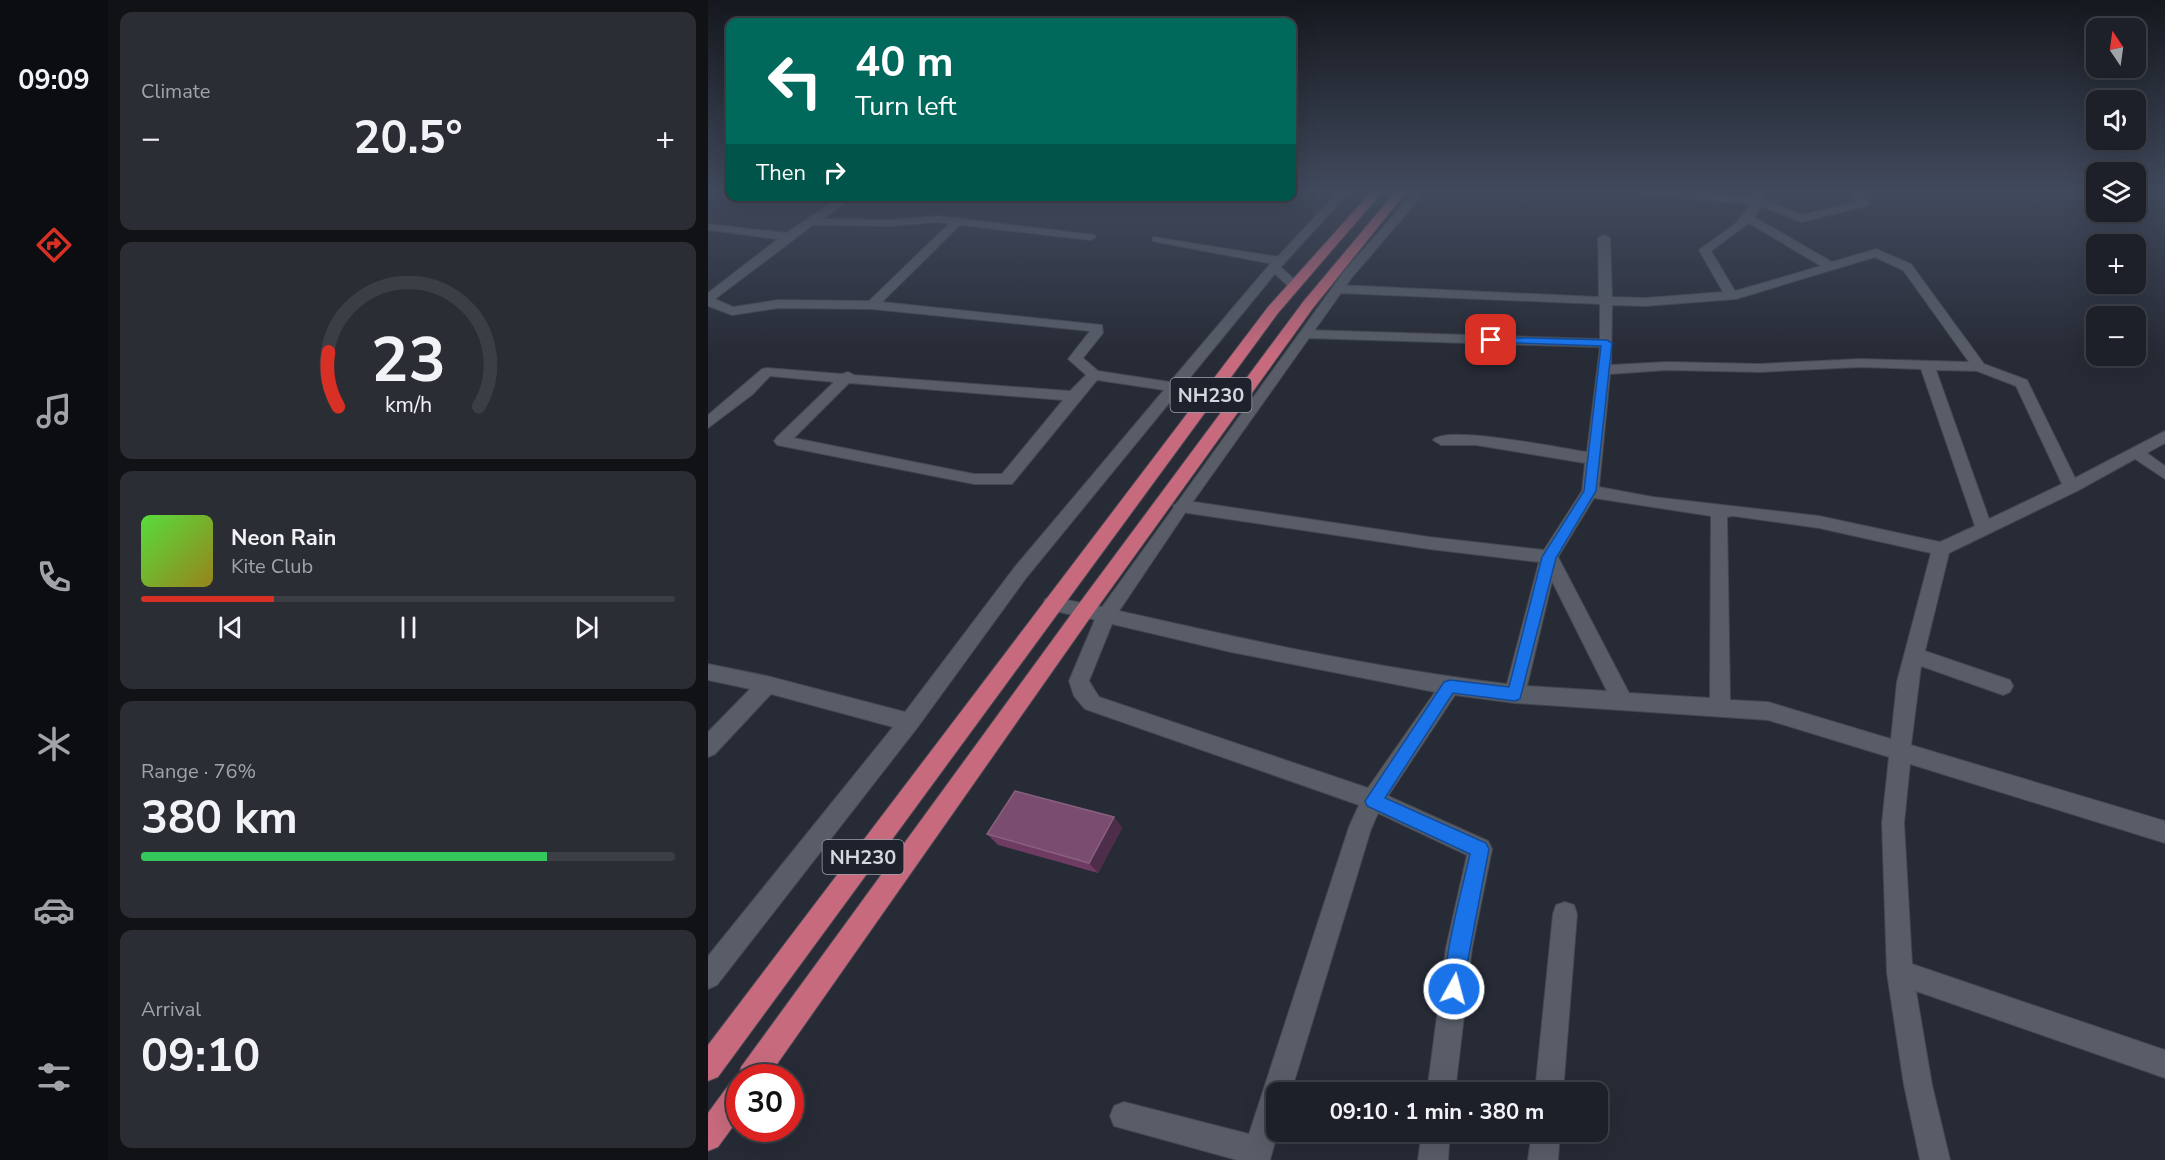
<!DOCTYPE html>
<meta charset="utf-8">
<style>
:root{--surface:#1d2028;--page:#2a2d34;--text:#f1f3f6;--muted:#a0a3a8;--line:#3b3e45;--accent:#d93025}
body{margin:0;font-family:"Nunito Sans",sans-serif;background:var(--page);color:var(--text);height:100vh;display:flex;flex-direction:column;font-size:22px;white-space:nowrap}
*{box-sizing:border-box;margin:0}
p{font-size:20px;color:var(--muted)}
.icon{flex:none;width:33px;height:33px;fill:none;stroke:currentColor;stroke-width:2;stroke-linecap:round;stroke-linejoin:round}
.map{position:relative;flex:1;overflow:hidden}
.drawer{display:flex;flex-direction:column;gap:12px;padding:12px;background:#101216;width:600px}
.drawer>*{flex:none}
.guide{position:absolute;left:18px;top:18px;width:570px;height:183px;border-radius:12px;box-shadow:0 6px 24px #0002,0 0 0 2px var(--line);background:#00695c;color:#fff;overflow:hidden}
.needle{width:39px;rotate:347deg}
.controls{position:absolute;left:1378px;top:18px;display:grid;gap:12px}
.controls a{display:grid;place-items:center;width:60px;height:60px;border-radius:12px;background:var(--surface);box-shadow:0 6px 24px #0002,0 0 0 2px var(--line);font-size:30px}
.speed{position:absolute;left:18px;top:1064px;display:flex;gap:12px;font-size:30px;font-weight:700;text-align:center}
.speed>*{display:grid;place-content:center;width:78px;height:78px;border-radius:50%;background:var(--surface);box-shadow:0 6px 24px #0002,0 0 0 2px var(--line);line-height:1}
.speed .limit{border:9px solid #d22;background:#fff;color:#111}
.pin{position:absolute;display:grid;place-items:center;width:51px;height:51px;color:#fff;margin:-26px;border-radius:12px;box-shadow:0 3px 9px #0006}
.me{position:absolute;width:66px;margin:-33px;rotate:7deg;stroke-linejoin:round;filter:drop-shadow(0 0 4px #0008)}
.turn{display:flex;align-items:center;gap:21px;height:126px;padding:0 30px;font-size:27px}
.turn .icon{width:78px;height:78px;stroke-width:2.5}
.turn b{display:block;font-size:42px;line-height:51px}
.then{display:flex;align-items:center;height:57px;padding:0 30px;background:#0003;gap:12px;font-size:22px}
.big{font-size:45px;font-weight:700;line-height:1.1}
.drawer .card{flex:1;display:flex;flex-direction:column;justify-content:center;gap:9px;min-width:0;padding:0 21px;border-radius:12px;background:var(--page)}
.drawer .dial{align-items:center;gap:0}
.dial svg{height:156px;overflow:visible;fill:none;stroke:var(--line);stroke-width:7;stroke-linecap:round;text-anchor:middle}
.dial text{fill:var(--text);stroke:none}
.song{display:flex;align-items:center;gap:18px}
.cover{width:72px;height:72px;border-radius:9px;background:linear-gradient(135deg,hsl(110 70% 55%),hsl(50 70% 35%))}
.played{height:6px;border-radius:3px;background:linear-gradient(90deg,var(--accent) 25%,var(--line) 25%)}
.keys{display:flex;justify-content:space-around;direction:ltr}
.heat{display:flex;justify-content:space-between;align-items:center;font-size:33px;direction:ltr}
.charge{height:9px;border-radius:4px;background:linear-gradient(90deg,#34c759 76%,var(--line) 0)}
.trip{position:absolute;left:558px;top:1082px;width:342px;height:60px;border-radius:12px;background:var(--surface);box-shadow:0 6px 24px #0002,0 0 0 2px var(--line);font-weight:700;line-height:60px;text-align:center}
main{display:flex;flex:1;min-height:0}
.menu{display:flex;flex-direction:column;width:108px;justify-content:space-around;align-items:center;background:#0c0d10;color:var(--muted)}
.menu .icon{width:42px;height:42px}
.menu .active{color:var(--accent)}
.menu b{font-size:27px;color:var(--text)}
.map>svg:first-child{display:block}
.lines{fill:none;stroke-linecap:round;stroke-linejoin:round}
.minor-casing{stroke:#43474f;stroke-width:2}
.tertiary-casing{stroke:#43474f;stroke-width:2}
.trunk-casing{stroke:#43474f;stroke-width:2}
.minor{fill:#585d68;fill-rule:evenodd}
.tertiary{fill:#585d68;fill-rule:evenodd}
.trunk{fill:#c86a7e;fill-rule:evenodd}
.wall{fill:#703b62}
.shaded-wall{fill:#4e2d4b}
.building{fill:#7a4c70;stroke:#886181;stroke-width:1.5}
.route{fill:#1a73e8;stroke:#114b97;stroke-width:1.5}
.labels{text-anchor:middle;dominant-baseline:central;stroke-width:6;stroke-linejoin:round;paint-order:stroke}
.shield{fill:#1e222c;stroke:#9da1a9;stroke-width:1.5}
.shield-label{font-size:20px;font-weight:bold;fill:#d4d7de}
</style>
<main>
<nav class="menu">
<b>09:09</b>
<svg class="icon active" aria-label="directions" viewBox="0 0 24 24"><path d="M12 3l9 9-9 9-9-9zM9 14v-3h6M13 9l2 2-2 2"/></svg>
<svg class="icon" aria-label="music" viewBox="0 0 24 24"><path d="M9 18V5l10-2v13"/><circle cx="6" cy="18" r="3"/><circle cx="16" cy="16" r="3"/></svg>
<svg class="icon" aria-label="phone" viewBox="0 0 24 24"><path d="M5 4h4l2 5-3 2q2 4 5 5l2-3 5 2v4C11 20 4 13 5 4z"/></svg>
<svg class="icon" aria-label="climate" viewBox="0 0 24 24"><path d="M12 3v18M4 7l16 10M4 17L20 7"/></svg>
<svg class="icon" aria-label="car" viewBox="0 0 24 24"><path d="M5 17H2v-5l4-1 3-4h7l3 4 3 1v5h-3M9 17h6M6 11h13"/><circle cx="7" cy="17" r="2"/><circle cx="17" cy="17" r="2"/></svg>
<svg class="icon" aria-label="filters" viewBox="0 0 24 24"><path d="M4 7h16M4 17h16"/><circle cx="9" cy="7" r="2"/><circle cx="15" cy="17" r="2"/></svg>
</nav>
<section class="drawer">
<div class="card"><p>Climate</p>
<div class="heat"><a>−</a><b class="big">20.5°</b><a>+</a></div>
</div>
<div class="card dial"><svg viewBox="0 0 100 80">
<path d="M14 69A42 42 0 1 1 86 69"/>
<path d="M14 69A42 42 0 0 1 9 41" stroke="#d93025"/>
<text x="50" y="56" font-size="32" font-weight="700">23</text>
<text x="50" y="72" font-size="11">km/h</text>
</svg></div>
<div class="card">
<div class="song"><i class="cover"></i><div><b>Neon Rain</b><p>Kite Club</p></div></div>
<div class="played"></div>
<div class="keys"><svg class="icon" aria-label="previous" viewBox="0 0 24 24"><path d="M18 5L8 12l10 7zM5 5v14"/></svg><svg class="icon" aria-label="pause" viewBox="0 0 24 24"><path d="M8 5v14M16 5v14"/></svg><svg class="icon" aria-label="next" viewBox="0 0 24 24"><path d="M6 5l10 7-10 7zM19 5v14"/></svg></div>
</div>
<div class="card"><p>Range · 76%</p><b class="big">380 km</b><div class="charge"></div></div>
<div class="card"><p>Arrival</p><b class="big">09:10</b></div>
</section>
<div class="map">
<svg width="1457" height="1160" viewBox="0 0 1457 1160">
<rect width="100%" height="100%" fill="#272b36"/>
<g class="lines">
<!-- minor casing -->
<g class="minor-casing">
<g id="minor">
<path d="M 0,191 L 7,191 L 0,196 Z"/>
<path d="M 932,191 L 978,191 L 1045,197 L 1047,191 L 1055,191 L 1055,199 L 1094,215 L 1149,202 L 1143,191 L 1154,191 L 1160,204 L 1159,206 L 1093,222 L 1053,206 L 1046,217 L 1124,262 L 1168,249 L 1203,264 L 1276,364 L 1319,380 L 1367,478 L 1457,431 L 1457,443 L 1439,453 L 1457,466 L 1457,479 L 1427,459 L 1369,491 L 1241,553 L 1217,651 L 1302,680 L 1305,686 L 1302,692 L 1295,695 L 1213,666 L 1203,745 L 1457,821 L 1457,843 L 1202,764 L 1196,823 L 1204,964 L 1457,1050 L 1457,1078 L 1208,991 L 1224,1085 L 1242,1160 L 1212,1160 L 1196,1085 L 1179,973 L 1174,823 L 1181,757 L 1060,720 L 807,703 L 747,695 L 680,796 L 780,841 L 784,849 L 764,948 L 747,1092 L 719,1092 L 738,948 L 759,855 L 670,813 L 663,829 L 583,1092 L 568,1092 L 570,1131 L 562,1160 L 529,1160 L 406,1126 L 402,1116 L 406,1106 L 416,1102 L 541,1134 L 641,827 L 651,805 L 377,709 L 366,696 L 361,681 L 391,610 L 398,608 C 531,638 664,668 799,684 L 831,562 L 721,549 L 473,512 L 465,506 L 473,500 L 721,537 L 836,550 L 874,491 L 877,463 L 768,445 L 733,445 L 725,440 C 738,424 855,449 879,452 L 892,347 L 598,338 L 591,334 L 598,330 L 892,339 L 892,304 L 630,293 L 624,289 L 630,285 L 891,297 L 890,238 L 896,235 L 902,238 L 904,297 L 937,298 L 1015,292 L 991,250 L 1027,224 L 1043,204 L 937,194 ZM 1041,223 L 1113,266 L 1027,291 L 1003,251 ZM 1167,257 L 1195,270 L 1261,362 L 1152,359 L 1052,364 L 959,362 L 903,365 L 904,305 L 937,306 L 1028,299 ZM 1152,367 L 1213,369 L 1267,526 L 1232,542 L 1111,516 L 945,497 L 891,487 L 902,374 L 959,370 L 1052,372 ZM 1228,370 L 1269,371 L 1308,386 L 1354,484 L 1281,519 ZM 886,498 L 1003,516 L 1002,698 L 921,693 L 850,557 ZM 1025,516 L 1111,528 L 1223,553 L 1189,682 L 1183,739 L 1060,702 L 1022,700 L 1019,517 ZM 844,581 L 899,691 L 819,686 ZM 404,624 L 523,652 L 727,692 L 660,788 L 391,697 L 381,681 Z"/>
<path d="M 134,196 L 147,196 L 115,219 L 184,220 L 230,216 L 386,235 L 388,237 L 382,240 L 252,225 L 174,302 L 394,325 L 395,333 L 375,358 L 390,371 L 462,382 L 562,264 L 565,264 L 449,242 L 445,241 L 445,237 L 571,257 L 577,261 L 570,264 L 570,270 L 318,578 L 209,728 L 9,985 L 0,989 L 0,956 L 185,727 L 63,694 L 7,754 L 0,757 L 0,732 L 42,689 L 0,680 L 0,664 L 59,676 L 197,712 L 306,568 L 456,390 L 389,380 L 304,484 L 266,484 L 69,445 L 66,441 L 69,437 L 126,382 L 62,376 L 45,394 L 0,428 L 0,415 L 54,369 L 59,368 L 134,374 L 140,372 L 146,375 L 362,391 L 378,375 L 360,359 L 382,331 L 164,309 L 70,308 L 24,315 L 0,306 L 0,293 L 70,239 L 0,230 L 0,224 L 78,233 ZM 230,222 L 241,224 L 161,301 L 70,300 L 25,307 L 7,299 L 105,225 L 184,226 ZM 141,383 L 355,400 L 294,474 L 266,474 L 86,438 Z"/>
<path d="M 857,902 L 866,905 L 869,914 L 855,1092 L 827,1092 L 845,914 L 848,905 Z"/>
<path d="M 714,1131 L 742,1131 L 740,1160 L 710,1160 Z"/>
<path d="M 824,1131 L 852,1131 L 850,1160 L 820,1160 Z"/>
</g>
</g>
<!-- tertiary casing -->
<g class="tertiary-casing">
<g id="tertiary">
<path d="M 631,191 L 642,191 L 573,267 L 592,285 L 590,288 L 582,288 L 560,267 Z"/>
<path d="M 707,191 L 718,191 L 645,276 L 479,510 L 405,620 L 398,622 L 337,609 L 335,604 L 337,599 L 344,597 L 394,607 L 637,270 Z"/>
</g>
</g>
<!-- trunk casing -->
<g class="trunk-casing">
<g id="trunk">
<path d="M 664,191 L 675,191 L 570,313 L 10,1077 L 0,1081 L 0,1045 L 560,307 Z"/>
<path d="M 688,191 L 699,191 L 605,308 L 384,615 L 60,1077 L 32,1077 L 32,1117 L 10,1147 L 0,1151 L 0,1113 L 22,1083 L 30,1080 L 33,1067 L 370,605 L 595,302 Z"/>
</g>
</g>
<!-- minor -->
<use href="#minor" class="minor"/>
<!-- tertiary -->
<use href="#tertiary" class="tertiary"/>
<!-- trunk -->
<use href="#trunk" class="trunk"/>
</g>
<!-- wall -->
<path class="wall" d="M 406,817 L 414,828 L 390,873 L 290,845 L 279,834 Z"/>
<!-- shaded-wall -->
<path class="shaded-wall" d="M 406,817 L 414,828 L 390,873 L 381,863 Z"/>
<!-- building -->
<path class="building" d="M 307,791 L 406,817 L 381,863 L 279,834 Z"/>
<!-- sky -->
<linearGradient id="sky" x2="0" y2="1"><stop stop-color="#15181e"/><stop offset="0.54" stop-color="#414a5d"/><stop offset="1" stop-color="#414a5d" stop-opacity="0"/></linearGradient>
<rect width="1457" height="354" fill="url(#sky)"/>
<!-- route -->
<path class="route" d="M 783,337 L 899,340 L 904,343 L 888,491 L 848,558 L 812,699 L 807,701 L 745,693 L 677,798 L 778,843 L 781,849 L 753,996 L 746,999 L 739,996 C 730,974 756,882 762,854 L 659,806 L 657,801 L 736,682 L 742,680 L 801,687 L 834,557 L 876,491 L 893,346 L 780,342 L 780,338 Z"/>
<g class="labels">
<!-- shield labels -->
<g class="shield">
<rect x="462.5" y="378" width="81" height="34" rx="4.5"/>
<rect x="114.5" y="840" width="81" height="34" rx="4.5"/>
</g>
<g class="shield-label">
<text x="503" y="395">NH230</text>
<text x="155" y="857">NH230</text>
</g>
</g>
</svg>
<div class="controls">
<a><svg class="needle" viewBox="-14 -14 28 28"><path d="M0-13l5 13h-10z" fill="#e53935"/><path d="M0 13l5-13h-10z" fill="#a0a3a8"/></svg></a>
<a><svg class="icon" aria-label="sound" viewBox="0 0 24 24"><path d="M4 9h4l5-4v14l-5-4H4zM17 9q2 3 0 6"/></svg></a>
<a><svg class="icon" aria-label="layers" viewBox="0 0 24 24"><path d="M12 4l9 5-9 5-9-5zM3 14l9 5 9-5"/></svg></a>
<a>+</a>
<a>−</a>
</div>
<div class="speed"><div class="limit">30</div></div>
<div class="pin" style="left:783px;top:340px;background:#d93025"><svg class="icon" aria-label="arrive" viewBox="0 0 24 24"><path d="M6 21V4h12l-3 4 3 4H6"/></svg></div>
<svg class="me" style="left:746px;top:989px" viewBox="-20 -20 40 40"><circle r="17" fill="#1a73e8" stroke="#fff" stroke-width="3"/><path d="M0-11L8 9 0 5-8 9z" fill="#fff"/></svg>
<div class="trip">09:10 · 1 min · 380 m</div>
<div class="guide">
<div class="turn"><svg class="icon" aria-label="left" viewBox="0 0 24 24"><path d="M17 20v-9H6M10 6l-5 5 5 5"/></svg><div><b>40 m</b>Turn left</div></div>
<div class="then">Then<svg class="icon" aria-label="right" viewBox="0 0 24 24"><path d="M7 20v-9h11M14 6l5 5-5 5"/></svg></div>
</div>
</div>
</main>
